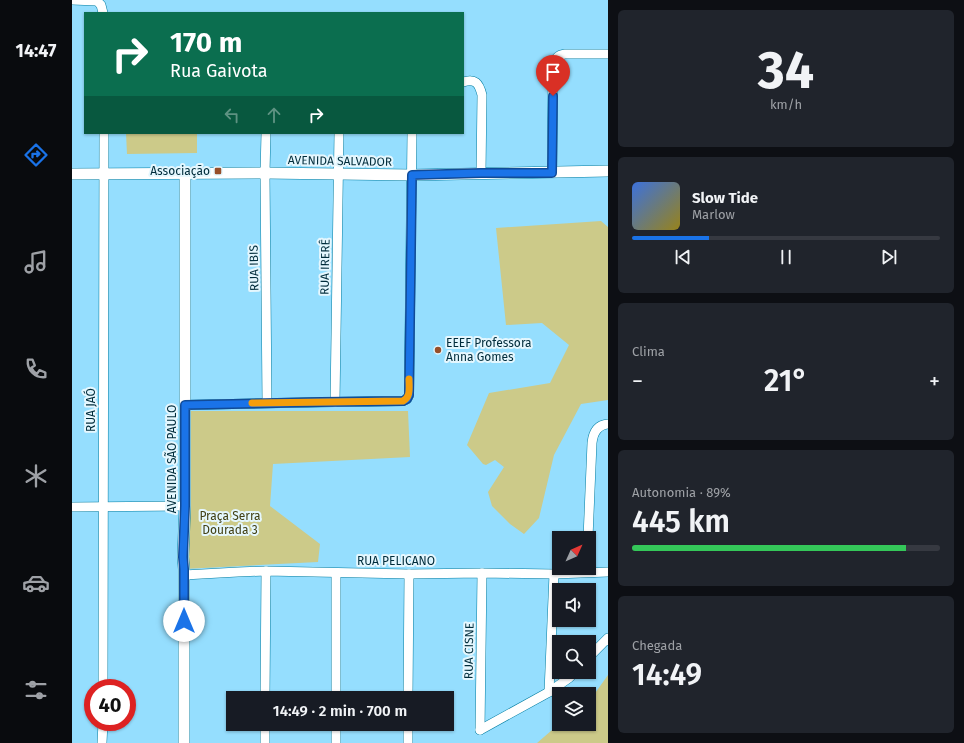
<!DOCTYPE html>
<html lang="pt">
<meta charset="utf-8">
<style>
:root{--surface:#171b24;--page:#20242c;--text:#f1f3f6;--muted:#9ea1a6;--line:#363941;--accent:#1a73e8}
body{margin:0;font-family:"Fira Sans",sans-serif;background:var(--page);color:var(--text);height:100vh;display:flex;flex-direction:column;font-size:15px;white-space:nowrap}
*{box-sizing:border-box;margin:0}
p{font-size:13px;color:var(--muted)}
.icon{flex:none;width:22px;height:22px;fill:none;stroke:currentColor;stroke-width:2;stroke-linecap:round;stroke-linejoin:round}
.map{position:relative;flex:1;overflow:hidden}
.panel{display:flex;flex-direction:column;gap:10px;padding:10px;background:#0d0f14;width:356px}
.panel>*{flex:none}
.banner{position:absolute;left:12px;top:12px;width:380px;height:122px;border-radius:0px;box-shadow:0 1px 3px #0004;background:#0b6e4f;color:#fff;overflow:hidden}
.needle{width:26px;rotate:45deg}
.fabs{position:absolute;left:480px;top:531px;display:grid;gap:8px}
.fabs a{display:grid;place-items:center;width:44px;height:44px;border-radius:0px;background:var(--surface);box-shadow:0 1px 3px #0004;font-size:20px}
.speed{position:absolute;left:12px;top:679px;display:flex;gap:8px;font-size:20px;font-weight:700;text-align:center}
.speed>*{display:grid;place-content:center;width:52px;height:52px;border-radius:50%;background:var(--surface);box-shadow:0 1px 3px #0004;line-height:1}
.speed .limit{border:6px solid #d22;background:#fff;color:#111}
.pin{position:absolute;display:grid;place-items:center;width:34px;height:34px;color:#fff;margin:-41px -17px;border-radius:50% 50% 50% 0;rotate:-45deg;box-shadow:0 0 4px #0007}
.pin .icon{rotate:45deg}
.me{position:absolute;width:44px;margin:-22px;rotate:0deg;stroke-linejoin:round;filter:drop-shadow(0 0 3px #0008)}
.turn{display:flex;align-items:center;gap:14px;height:84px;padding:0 20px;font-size:18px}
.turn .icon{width:52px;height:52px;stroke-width:2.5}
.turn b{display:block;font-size:28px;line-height:34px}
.lanes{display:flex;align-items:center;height:38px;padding:0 20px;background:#0003;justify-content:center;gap:20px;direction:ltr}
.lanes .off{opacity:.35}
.big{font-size:30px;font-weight:600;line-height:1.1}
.panel .tile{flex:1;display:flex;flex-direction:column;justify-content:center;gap:6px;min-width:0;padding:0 14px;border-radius:6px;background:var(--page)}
.panel .dial{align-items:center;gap:0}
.dial b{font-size:52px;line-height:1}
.song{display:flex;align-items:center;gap:12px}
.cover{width:48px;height:48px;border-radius:6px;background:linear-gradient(135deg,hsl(220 70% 55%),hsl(50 70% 35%))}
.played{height:4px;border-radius:2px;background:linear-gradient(90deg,var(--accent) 25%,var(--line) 25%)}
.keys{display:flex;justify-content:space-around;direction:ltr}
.heat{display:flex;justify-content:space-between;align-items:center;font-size:22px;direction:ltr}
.charge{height:6px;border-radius:3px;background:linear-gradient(90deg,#34c759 89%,var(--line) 0)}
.trip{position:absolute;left:154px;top:691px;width:228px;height:40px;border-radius:0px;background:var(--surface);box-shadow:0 1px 3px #0004;font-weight:600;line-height:40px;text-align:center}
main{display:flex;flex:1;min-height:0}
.tab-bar{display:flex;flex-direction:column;width:72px;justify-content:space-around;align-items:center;background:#090b0e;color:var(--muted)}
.tab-bar .icon{width:28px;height:28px}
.tab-bar .active{color:var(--accent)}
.tab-bar b{font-size:18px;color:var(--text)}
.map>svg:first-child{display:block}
.green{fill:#ccca89}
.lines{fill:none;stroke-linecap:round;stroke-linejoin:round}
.minor-casing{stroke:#007da1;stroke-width:10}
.tertiary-casing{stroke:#007da1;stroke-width:12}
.minor{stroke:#fff;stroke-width:9}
.tertiary{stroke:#fff;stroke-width:11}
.route-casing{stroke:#114b97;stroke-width:10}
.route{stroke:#1a73e8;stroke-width:7}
.slow{stroke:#f59e0b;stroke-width:7}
.poi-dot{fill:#974f2a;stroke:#e5f7fe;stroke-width:1.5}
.labels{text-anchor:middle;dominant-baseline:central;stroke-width:4;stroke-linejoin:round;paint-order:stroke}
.street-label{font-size:12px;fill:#002c3b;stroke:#e5f7fe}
.poi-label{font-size:12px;fill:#002c3b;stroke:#e5f7fe;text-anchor:end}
.park-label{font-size:12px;fill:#424014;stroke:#e5f7fe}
</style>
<main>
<nav class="tab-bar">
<b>14:47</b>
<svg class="icon active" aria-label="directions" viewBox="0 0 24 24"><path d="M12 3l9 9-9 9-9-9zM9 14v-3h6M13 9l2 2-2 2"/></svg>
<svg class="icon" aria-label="music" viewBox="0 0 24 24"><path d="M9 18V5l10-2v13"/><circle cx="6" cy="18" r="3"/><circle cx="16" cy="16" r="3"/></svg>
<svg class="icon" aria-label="phone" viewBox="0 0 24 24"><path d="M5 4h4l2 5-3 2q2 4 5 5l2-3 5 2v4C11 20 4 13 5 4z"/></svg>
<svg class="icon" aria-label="climate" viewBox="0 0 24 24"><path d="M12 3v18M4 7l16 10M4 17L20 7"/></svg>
<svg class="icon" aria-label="car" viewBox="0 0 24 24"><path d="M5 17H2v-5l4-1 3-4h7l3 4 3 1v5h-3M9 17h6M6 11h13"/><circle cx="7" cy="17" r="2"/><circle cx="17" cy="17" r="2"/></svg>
<svg class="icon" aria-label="filters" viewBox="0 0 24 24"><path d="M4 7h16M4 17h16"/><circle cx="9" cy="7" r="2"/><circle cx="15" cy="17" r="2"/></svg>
</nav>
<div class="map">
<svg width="536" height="743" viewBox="0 0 536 743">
<rect width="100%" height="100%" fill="#95defe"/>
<!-- green -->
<g class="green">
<path d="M 54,133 L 125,133 L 125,153 L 55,154 Z"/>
<path d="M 529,221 L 536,227 L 536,400 L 509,404 L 482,455 L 467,518 L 452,534 L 438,524 L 420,506 L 416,492 L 432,467 L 423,460 L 414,465 L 411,464 L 395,445 L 417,393 L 478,383 L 497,345 L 470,323 L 434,325 L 424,228 Z"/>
<path d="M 119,411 L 336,411 L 338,457 L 201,464 L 198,506 L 248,544 L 246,562 L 112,569 Z"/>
<path d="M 536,675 L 536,743 L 465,743 L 487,724 L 517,724 L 517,699 L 521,696 Z"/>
</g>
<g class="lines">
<!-- minor casing -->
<g class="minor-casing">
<g id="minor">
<path d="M 0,0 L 25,1 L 29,5 L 31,13"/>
<path d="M 391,82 C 403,78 407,83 410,95 L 409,173"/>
<path d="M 194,133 L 193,173 L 195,403"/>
<path d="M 480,173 L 481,66 C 483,59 485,55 493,54 L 536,54"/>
<path d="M 263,402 L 267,133"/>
<path d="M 113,405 L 263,402 L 331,401 L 335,399 L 337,395 L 340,133"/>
<path d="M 0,507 L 113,506"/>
<path d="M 516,538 L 520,443 C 521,433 525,425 536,424"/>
<path d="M 264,573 L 264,698"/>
<path d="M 112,575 L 166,572 L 194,571 L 337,574 L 410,573 L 482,574 L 536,572"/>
<path d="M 517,657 L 536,638"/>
<path d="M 31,688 L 32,133"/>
<path d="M 477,692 L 482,574"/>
<path d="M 193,698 L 194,571"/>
<path d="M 336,698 L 337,574"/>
<path d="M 264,724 L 264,743"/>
<path d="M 408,730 L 410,573"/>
<path d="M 408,730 L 477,692 L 497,678 L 503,672"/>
<path d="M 30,743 L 31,722"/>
<path d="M 193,743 L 193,724"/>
<path d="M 336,743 L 336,724"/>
</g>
</g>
<!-- tertiary casing -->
<g class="tertiary-casing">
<g id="tertiary">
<path d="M 0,174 L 193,173 L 340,175 L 536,171"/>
<path d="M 112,743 L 112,569 L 111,557 L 113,506 L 113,174"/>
</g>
</g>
<!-- minor -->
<use href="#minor" class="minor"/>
<!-- tertiary -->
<use href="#tertiary" class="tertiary"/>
</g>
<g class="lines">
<!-- route casing -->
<g class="route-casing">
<path id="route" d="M 112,621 L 112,569 L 111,557 L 113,506 L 113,405 L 249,402 L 331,401 L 335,399 L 337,395 L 340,175 L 409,173 L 480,173 L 481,96"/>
</g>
<!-- route -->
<use href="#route" class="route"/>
<!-- slow -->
<path class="slow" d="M 180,403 L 331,401 C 339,397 337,388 337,379"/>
</g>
<!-- markers -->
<g class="poi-dot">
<rect x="142" y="167" width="8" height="8" rx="2"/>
<circle cx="366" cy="350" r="4"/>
</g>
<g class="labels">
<!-- street labels -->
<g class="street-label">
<text transform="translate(268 161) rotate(1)">AVENIDA SALVADOR</text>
<text transform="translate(253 267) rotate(-89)">RUA IRERÊ</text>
<text transform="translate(182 268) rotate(-91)">RUA IBIS</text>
<text transform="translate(19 410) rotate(-90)">RUA JAÓ</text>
<text transform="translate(100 459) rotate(-90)">AVENIDA SÃO PAULO</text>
<text x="324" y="561">RUA PELICANO</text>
<text transform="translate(397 651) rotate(-89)">RUA CISNE</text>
</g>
<!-- poi labels -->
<g class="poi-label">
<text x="138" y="171">Associação</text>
<text x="374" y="343" text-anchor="start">EEEF Professora<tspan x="374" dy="14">Anna Gomes</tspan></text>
</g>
<!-- park labels -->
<g class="park-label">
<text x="158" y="516">Praça Serra<tspan x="158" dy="14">Dourada 3</tspan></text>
</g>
</g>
</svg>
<div class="fabs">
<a><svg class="needle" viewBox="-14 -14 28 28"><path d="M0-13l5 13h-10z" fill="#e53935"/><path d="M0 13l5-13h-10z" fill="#9ea1a6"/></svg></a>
<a><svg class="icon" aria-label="sound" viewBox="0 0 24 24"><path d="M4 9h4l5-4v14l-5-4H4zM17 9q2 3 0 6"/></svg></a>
<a><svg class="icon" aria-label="search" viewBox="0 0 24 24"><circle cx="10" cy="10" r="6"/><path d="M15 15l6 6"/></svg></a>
<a><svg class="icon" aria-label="layers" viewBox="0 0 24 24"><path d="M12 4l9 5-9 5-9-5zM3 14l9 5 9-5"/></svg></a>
</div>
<div class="speed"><div class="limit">40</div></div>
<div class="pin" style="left:481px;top:96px;background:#d93025"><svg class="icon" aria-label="arrive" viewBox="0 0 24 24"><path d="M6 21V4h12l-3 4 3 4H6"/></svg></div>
<svg class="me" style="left:112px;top:621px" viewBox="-20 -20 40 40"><circle r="19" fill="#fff"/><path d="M0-13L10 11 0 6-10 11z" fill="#1a73e8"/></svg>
<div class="trip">14:49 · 2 min · 700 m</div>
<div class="banner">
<div class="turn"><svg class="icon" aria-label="right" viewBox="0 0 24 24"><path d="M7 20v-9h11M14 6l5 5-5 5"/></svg><div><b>170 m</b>Rua Gaivota</div></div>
<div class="lanes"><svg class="icon off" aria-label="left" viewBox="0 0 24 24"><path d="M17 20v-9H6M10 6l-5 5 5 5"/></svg><svg class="icon off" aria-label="ahead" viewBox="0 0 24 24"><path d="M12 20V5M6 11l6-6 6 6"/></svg><svg class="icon" aria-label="right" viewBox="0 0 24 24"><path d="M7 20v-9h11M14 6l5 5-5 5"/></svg></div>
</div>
</div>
<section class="panel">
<div class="tile dial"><b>34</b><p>km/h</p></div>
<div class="tile">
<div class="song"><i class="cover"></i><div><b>Slow Tide</b><p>Marlow</p></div></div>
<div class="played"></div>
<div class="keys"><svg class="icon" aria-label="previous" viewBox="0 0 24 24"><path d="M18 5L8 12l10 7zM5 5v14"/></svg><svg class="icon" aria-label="pause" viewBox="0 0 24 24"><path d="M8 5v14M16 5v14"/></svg><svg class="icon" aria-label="next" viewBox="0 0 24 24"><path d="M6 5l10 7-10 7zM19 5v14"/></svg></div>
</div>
<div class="tile"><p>Clima</p>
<div class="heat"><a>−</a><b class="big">21°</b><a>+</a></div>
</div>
<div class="tile"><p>Autonomia · 89%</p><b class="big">445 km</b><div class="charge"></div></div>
<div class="tile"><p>Chegada</p><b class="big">14:49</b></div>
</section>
</main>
